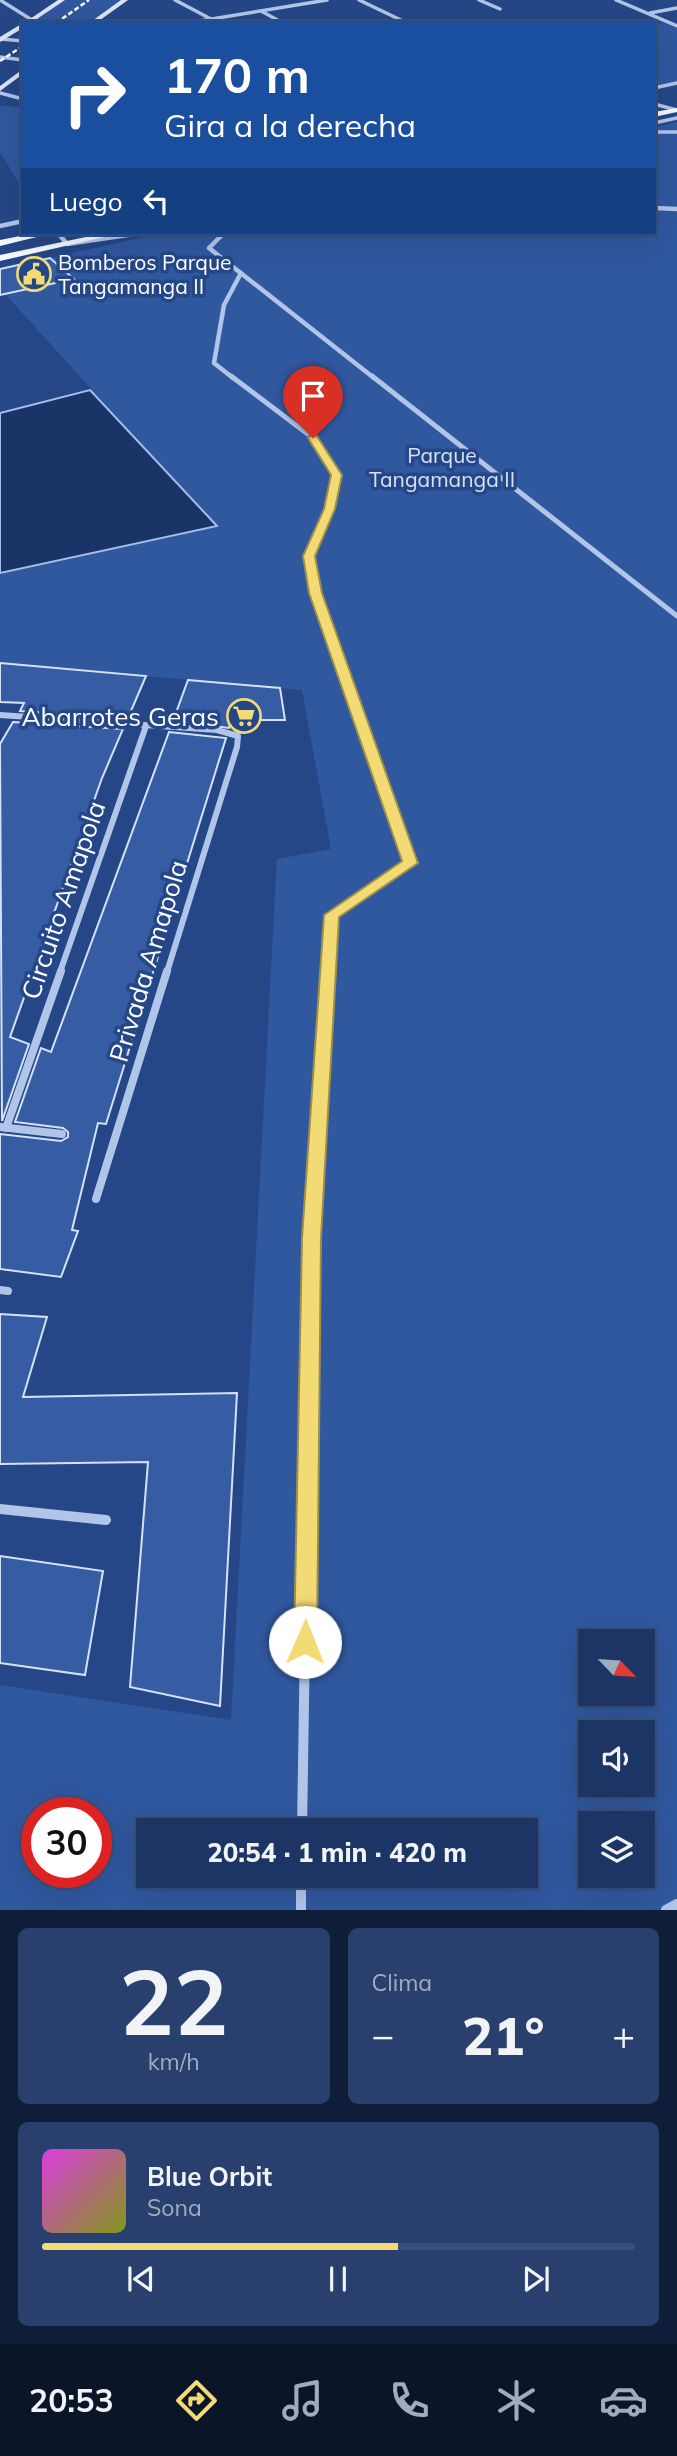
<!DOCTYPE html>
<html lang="es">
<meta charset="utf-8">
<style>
:root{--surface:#1c3565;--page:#29406e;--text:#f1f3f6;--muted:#a0abbf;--line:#3a5079;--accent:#f2da75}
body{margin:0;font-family:Mulish,sans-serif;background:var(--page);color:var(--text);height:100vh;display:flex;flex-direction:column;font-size:26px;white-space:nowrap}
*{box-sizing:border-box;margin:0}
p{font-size:23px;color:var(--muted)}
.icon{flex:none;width:38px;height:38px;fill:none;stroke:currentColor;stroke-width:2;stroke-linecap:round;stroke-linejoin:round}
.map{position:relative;height:1910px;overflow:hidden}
.drawer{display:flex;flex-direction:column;gap:18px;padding:18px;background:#0f1d38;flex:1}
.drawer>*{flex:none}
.guide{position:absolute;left:21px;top:21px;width:635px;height:214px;border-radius:0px;box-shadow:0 7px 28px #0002,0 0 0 2px var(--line);background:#1a4fa0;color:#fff;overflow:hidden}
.needle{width:46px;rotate:115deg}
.buttons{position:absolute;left:578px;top:1629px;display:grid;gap:14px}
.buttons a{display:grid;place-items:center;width:77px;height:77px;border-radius:0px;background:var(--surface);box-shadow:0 7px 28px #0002,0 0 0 2px var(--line);font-size:35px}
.speed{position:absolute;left:21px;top:1797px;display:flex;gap:14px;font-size:35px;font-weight:700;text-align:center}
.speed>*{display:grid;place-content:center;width:91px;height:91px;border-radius:50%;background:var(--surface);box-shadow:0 7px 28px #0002,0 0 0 2px var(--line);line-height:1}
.speed .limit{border:10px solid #d22;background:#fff;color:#111}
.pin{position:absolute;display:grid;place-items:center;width:60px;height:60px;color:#fff;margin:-72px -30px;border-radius:50% 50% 50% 0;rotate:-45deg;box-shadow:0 0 7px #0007}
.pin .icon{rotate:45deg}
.me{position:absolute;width:77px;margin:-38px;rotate:1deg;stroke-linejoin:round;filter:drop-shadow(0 0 5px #0008)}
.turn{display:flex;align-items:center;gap:24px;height:147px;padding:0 28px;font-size:32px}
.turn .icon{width:91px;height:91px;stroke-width:2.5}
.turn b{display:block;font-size:49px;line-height:60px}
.then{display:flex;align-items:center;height:66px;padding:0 28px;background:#0003;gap:14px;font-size:26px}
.big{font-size:52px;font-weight:800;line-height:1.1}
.drawer .widget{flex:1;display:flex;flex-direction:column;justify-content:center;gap:10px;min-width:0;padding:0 24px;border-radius:10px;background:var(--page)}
.drawer .dial{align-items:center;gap:0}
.dial b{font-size:91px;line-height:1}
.song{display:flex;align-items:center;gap:21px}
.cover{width:84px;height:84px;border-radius:10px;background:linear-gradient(135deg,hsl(300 70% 55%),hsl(70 70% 35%))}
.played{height:7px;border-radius:4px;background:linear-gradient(90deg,var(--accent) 60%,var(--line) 60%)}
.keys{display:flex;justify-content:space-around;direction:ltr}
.heat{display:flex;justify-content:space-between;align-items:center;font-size:38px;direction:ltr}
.drawer .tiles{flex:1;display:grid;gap:18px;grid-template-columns:1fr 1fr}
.widget:last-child{grid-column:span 2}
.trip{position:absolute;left:136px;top:1818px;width:402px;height:70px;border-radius:0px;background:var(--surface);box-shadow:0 7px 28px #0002,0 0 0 2px var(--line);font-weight:800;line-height:70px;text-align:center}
.dock{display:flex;height:112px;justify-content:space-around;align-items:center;background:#0b1528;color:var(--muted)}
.dock .icon{width:49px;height:49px}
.dock .current{color:var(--accent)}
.dock b{font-size:32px;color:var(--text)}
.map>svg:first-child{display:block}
.green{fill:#30589f;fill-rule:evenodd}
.water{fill:#1a3467;stroke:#a5bee9;stroke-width:2}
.building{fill:#365da4;stroke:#d5e1f7;stroke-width:2}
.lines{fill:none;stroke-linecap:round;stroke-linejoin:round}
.minor-far5{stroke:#b1c5e9;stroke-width:3.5}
.minor-far4{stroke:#b1c5e9;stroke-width:4.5}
.minor-far3{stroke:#b1c5e9;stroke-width:5}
.minor-far2{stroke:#b1c5e9;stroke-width:6}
.minor-far1{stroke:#b1c5e9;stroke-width:8}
.minor{stroke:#b1c5e9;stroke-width:10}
.secondary{fill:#dbe5f7;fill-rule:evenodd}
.primary{fill:#f3f7fe;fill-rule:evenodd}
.rail{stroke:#fff;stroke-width:2.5;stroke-dasharray:5 2.5;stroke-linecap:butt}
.route{fill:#f2da75;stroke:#9d8e4c;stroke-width:2}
.labels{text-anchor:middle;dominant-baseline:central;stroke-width:7;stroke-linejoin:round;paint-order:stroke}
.far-poi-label{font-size:21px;fill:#fff;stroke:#254787;text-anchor:start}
.far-park-label{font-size:21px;fill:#d5e1f7;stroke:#254787}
.poi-label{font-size:26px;fill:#fff;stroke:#254787;text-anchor:end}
.street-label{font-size:26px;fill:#fff;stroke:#254787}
</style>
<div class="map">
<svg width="677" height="1910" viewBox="0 0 677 1910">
<rect width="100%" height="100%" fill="#254787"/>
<!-- green -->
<g class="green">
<path d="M 65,0 L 121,0 L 87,23 L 31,23 Z"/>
<path d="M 664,23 L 677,28 L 677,82 L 655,86 L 655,24 Z"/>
<path d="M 0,106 L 23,107 L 23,190 L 0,152 Z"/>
<path d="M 677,122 L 677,1910 L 0,1910 L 0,1685 L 231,1720 L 277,859 L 331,849 L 302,690 L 0,663 L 0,573 L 216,526 L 5,294 L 73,279 L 50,258 L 162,233 L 654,233 L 655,127 ZM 590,1642 L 642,1642 L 642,1694 L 590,1694 ZM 590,1732 L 642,1732 L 642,1785 L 590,1785 ZM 37,1813 L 96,1813 L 96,1872 L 37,1872 ZM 590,1824 L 642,1824 L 642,1876 L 590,1876 ZM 149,1830 L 527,1830 L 527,1876 L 149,1876 Z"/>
</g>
<!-- water -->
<path class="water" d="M 90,390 L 217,526 L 0,573 L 0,413 Z"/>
<!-- building -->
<g class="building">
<path d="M 50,258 L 74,279 L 0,295 L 0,269 Z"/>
<path d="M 0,663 L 146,676 L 128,718 L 20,711 L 24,703 L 0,702 Z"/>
<path d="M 188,680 L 280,688 L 285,720 L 231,720 L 229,728 L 173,721 Z"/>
<path d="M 13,722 L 123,729 L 102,778 L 10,1037 L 29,1044 L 2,1121 L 0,744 Z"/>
<path d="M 169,732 L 226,738 L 106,1124 L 98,1123 L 72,1230 L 78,1231 L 61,1277 L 0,1269 L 0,1134 L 61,1141 L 68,1137 L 68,1132 L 63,1128 L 15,1122 L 41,1048 L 51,1052 Z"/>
<path d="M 0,1314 L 47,1317 L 23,1397 L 237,1393 L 220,1706 L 130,1687 L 148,1462 L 0,1464 Z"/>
<path d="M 0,1556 L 103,1571 L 85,1675 L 0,1663 Z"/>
</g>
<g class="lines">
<!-- minor-far5 -->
<g class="minor-far5">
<path d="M 0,0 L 32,20"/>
<path d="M 175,0 L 211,19"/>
<path d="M 359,0 L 407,23"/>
<path d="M 479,0 L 500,9"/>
<path d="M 616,0 L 677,26"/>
<path d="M 261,11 L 283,23"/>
<path d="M 650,13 L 677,8"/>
<path d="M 187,23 L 327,0"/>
<path d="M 1,39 L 23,41"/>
<path d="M 0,57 L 23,60"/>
<path d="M 654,88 L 677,83"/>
<path d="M 0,93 L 23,99"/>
<path d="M 654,104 L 677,110"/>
<path d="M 654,123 L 677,118"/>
<path d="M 654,132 L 677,132"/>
</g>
<!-- minor-far4 -->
<g class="minor-far4">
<path d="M 654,208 L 677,209"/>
<path d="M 0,226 L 23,221"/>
<path d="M 58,233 L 67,244 L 141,233"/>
<path d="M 224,233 L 209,248 L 374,378"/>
<path d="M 233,378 L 214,363 L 224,305 L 241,273"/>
</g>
<!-- minor-far3 -->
<g class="minor-far3">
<path d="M 231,376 L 313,438 L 337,475 L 330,509 L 309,556 L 315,593 L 332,641"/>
<path d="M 372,376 L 677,616"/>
</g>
<!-- minor-far2 -->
<g class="minor-far2">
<path d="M 0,715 L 217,730 L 238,736 L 237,747 L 167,972"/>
<path d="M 60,972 L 146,726"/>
<path d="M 328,972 L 332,915 L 410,863 L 331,639"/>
</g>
<!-- minor-far1 -->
<g class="minor-far1">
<path d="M 0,1127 L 62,1134"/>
<path d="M 6,1128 L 61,971"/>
<path d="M 96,1199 L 167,971"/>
<path d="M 0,1290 L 8,1291"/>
<path d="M 309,1388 L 312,1238 L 329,971"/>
</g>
<!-- minor -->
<g class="minor">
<path d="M 0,1509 L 106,1520"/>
<path d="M 302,1830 L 309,1386"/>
<path d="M 301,1876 L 301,1910"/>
<path d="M 666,1910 L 677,1904"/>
</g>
<!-- secondary -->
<g class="secondary">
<path d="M 58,0 L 65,0 L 31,23 L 24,23 Z"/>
<path d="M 121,0 L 128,0 L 96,23 L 89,23 Z"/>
<path d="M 23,23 L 23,28 L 0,42 L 0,37 Z"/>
<path d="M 23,69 L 23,74 L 0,91 L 0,86 Z"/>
</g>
<!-- primary -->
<g class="primary">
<path d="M 677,108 L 677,112 L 654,117 L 654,112 Z"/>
<path d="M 35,233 L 53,233 L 0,246 L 0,240 Z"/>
<path d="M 105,233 L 122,233 L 0,261 L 0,255 Z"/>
</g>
<!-- rail -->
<g class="rail">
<path d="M 56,23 L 89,0"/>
<path d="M 0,61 L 23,46"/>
</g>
</g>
<!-- route -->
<path class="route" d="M 309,436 L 317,436 L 342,475 L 335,509 L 315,556 L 322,593 L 418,863 L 339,917 L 321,1238 L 317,1642 L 313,1650 L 305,1653 L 297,1650 L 294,1642 L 302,1238 L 324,915 L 402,861 L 309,593 L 303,556 L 324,509 L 331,475 L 308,438 Z"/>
<!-- icons -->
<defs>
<g id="civic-ring" transform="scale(1.75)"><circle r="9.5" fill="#254787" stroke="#f2da75" stroke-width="1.5"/><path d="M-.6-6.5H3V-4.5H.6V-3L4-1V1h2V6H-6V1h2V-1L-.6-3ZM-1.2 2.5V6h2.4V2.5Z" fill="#f2da75"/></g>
<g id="supermarket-ring" transform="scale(1.75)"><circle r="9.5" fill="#254787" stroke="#f2da75" stroke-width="1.5"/><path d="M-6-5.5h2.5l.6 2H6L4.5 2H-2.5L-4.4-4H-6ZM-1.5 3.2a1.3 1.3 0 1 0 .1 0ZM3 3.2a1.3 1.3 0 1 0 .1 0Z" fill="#f2da75"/></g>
</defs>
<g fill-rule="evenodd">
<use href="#civic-ring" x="34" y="274"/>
<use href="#supermarket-ring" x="244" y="716"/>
</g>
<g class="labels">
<!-- far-poi labels -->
<g class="far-poi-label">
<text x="58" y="262">Bomberos Parque<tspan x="58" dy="24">Tangamanga II</tspan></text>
</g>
<!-- far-park labels -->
<g class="far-park-label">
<text x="442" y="455">Parque<tspan x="442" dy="24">Tangamanga II</tspan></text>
</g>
<!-- poi labels -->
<g class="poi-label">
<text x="219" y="716">Abarrotes Geras</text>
</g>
<!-- street labels -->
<g class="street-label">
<text transform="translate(63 900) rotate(-71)">Circuito Amapola</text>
<text transform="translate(148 961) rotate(-73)">Privada Amapola</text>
</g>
</g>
</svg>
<div class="buttons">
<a><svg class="needle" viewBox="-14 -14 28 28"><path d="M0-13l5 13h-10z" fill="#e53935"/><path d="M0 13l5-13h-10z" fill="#a0abbf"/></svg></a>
<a><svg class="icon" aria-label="sound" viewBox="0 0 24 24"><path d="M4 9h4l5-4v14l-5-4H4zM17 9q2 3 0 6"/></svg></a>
<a><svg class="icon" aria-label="layers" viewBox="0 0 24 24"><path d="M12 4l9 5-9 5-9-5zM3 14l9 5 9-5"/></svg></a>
</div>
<div class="speed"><div class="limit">30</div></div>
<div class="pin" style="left:313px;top:438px;background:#d93025"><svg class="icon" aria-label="arrive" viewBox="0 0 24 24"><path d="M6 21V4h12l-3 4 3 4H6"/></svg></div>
<svg class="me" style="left:305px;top:1642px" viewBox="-20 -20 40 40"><circle r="19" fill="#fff"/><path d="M0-13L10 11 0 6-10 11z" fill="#f2da75"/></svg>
<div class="trip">20:54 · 1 min · 420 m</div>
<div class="guide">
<div class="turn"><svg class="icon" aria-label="right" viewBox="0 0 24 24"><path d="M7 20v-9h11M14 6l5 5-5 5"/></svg><div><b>170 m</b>Gira a la derecha</div></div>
<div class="then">Luego<svg class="icon" aria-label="left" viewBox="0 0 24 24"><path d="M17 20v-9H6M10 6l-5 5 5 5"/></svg></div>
</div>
</div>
<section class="drawer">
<div class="tiles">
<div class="widget dial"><b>22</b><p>km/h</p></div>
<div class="widget"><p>Clima</p>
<div class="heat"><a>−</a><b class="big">21°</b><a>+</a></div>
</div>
<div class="widget">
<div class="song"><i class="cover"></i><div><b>Blue Orbit</b><p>Sona</p></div></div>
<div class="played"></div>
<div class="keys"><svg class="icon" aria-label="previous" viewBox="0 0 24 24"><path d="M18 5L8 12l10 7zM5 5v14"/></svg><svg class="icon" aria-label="pause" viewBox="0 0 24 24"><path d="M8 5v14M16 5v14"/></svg><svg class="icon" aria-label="next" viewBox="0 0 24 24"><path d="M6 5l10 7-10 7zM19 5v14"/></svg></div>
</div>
</div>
</section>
<nav class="dock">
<b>20:53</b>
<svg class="icon current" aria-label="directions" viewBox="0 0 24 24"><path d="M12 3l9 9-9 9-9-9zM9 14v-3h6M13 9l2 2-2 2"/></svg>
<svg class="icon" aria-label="music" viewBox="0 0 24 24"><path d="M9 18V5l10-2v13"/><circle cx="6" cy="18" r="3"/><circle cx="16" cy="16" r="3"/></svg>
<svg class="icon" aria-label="phone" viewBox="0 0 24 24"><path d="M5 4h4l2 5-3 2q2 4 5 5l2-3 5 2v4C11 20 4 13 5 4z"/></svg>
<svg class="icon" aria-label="climate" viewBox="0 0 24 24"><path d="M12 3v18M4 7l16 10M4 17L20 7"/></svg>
<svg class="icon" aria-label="car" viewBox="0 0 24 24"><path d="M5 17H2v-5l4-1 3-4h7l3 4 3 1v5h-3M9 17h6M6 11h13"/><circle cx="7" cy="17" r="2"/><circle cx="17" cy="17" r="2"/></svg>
</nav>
